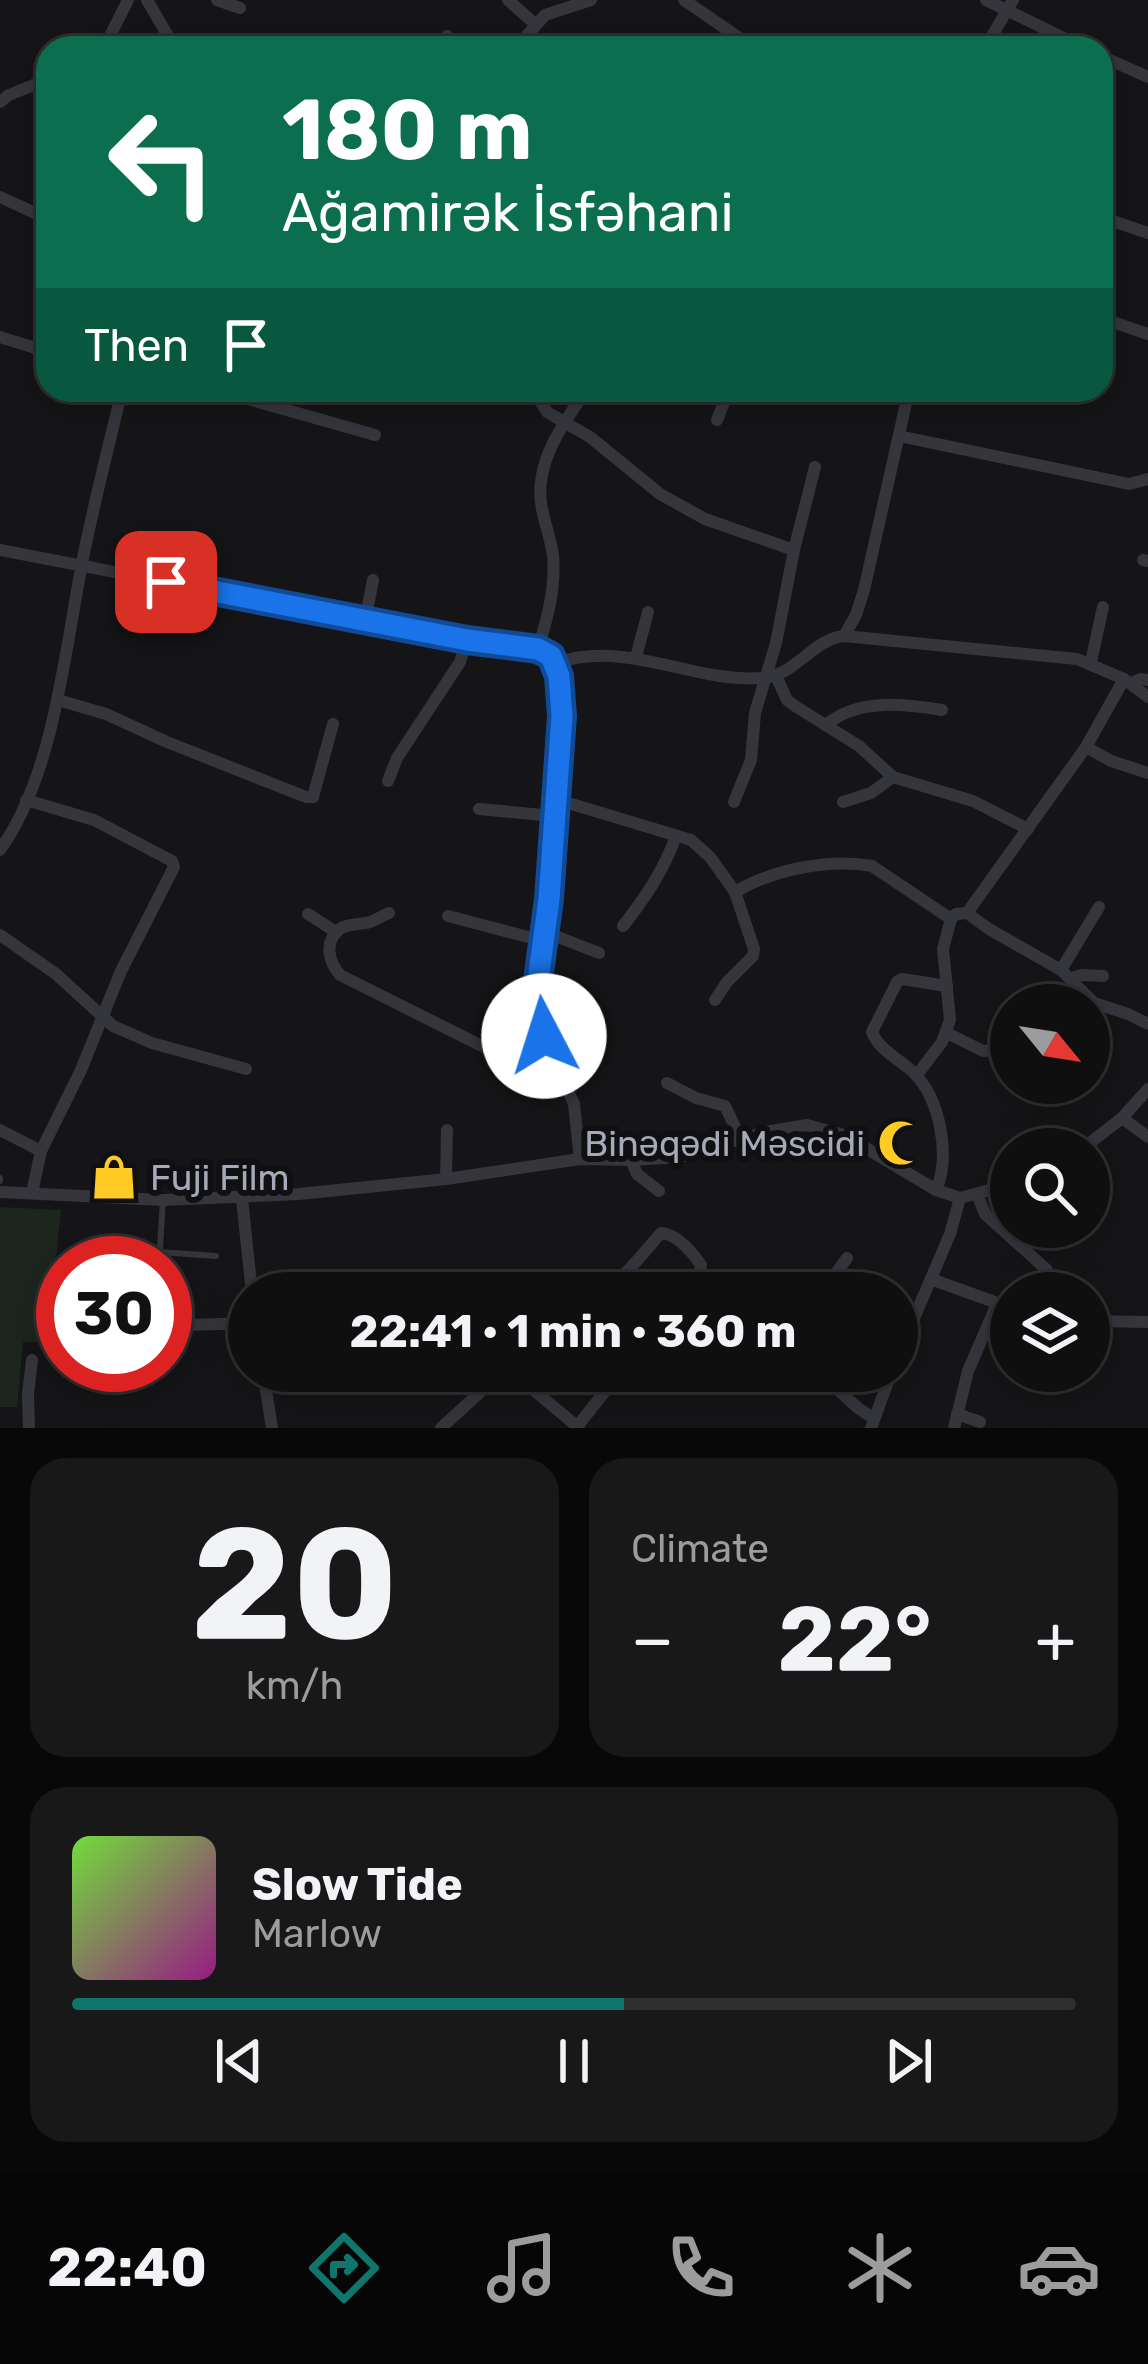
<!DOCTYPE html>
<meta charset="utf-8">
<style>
:root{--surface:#100f10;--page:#191819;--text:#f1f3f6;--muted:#9c9c9f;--line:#302f30;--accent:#0f766e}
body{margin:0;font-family:Rubik,sans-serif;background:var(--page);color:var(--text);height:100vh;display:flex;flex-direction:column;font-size:45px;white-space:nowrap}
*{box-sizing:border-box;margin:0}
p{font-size:39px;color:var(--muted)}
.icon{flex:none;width:66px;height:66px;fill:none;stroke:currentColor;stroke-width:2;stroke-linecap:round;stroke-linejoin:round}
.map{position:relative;height:1428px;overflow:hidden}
.details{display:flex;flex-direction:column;gap:30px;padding:30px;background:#090809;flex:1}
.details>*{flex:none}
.top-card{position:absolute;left:36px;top:36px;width:1077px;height:366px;border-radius:36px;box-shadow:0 6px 30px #0003,0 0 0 3px var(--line);background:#0b6e4f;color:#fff;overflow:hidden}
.needle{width:78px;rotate:120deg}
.fabs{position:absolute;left:990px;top:984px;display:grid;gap:24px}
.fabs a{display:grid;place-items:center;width:120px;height:120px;border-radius:50%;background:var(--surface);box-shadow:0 6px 30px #0003,0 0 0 3px var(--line);font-size:60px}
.speed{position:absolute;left:36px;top:1236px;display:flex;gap:24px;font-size:60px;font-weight:700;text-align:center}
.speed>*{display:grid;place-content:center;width:156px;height:156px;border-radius:50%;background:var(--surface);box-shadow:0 6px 30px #0003,0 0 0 3px var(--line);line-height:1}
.speed .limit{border:18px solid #d22;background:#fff;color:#111}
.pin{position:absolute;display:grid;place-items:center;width:102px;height:102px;color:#fff;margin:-51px;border-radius:24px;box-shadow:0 6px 18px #0006}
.me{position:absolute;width:132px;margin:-66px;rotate:355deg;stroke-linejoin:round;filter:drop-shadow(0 0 9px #0008)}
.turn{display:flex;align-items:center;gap:42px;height:252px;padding:0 48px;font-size:54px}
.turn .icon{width:156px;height:156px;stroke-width:2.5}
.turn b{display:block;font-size:84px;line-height:102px}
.then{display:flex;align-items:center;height:114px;padding:0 48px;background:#0003;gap:24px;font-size:45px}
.big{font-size:90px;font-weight:700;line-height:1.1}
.details .card{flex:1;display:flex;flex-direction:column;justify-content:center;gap:18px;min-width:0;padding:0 42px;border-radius:36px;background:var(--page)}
.details .dial{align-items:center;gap:0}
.dial b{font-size:156px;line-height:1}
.song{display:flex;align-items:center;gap:36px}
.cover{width:144px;height:144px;border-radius:18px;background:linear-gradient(135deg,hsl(100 70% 55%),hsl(310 70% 35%))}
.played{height:12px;border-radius:6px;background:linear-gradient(90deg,var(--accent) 55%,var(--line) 55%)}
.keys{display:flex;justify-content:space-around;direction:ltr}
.heat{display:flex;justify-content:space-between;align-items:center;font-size:66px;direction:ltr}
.details .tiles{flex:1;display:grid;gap:30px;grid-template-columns:1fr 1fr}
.card:last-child{grid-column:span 2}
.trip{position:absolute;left:228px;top:1272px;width:690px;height:120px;border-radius:60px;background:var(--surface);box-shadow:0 6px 30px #0003,0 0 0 3px var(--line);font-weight:700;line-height:120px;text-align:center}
.tab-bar{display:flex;height:192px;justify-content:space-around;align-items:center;background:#060606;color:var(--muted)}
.tab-bar .icon{width:84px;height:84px}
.tab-bar .on{color:var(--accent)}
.tab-bar b{font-size:54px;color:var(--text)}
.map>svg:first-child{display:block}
.green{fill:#1c251e}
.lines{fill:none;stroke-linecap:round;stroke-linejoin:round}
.service{stroke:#35353c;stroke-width:6}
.minor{stroke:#35353c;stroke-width:12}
.route-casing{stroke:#114b97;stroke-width:30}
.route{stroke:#1a73e8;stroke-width:21}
.labels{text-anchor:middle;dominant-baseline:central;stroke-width:12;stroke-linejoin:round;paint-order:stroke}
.poi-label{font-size:36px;fill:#a5a9b8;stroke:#100f11;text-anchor:end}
</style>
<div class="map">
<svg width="1148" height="1428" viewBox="0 0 1148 1428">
<rect width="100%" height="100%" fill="#151416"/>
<!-- green -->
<path class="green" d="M 0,1207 L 61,1210 L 47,1342 L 23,1342 L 17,1407 L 0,1407 Z"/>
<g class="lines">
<!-- service -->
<g class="service">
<path d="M 0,1178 L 0,1181"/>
<path d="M 159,1252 L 216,1256"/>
<path d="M 159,1263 L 163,1200"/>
</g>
<!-- minor -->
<g class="minor">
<path d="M 147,0 L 175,48"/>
<path d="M 217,0 L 240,8"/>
<path d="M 508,0 L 535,24"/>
<path d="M 684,0 L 754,48"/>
<path d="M 986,0 L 1084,48"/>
<path d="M 447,36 L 464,48"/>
<path d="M 104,48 L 128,0"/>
<path d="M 516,48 L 545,15 L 591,0"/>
<path d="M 985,48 L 1013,0"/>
<path d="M 1101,56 L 1148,77"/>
<path d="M 0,102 L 9,95 L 48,79"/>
<path d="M 0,197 L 48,219"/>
<path d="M 1101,217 L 1148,233"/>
<path d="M 1101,318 L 1148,334"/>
<path d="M 0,337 L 48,352"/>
<path d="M 216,390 L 375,435"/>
<path d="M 533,390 L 547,412 L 590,437 L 660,494 L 705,519 L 794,550 L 776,643 L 755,713 L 751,760 L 734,802"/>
<path d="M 717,420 L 729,390"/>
<path d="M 899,436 L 1129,484 L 1148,479"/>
<path d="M 0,550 L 467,640 C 494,643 539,640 556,663"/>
<path d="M 794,550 L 815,467"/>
<path d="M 1143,560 L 1148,561"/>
<path d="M 365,621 L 373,580"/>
<path d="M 844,636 L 856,615 L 864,590 L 909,390"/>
<path d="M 538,649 C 547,619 556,588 553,556 C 550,531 537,508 541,482 C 545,447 567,419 586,390"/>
<path d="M 636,657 L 648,612"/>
<path d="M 1091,662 L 1103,607"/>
<path d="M 556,663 C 628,639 691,683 762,678 C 797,675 811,640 844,636 L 1077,659 L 1124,679 L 1148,697"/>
<path d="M 556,663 L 561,695 L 562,716 L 549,899 L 537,1001 L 548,1048 L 574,1104 L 580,1159"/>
<path d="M 776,676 L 787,700 L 795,706 L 859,746 L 893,777 L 973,801 L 1028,829"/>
<path d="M 1131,683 L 1141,679 L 1148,680"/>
<path d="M 58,700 L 106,714 L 167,742 L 306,797 L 313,797 L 333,724"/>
<path d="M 827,724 C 860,698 904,704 942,710"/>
<path d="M 1086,747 L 1111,761 L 1148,773"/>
<path d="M 388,781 L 397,758 L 460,662 L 467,640"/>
<path d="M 555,799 L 691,840 L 710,857 L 735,892 C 772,870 829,858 872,866 L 951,919 L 956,914 L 967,913 L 989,929 L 1061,970 L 1094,1003 L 1128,1014 L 1148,1024"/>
<path d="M 26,800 L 94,820 L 172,861 L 174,867 L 121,971 L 81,1070 L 41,1151 L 32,1193"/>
<path d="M 843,802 L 871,793 L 893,777"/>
<path d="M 479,809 L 554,816"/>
<path d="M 0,850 C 53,776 64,657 81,569 C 92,509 108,450 122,390"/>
<path d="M 389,913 C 382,916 376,920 370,922 C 360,925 348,923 340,929 C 323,942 329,962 340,975 L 540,1075 L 560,1074 L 592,1044"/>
<path d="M 967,913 L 1086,747 L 1124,679"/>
<path d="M 308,914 L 336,932"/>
<path d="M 448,916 L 543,941"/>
<path d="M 623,926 C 645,898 664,870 676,836"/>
<path d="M 545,932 L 599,953"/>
<path d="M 0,935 L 56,974 L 113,1026 L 152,1043 L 246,1069"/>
<path d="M 1061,970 L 1099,907"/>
<path d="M 1071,978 L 1082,975 L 1103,976"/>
<path d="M 715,1000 L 727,982 L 753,956 L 754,949 L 735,892"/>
<path d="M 947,1033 L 983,1051 L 994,1050 L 1002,1040"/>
<path d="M 917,1075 L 942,1042 L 950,1020 L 943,949 L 951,919"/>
<path d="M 667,1083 L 696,1098 L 725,1106 L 741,1139"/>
<path d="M 1122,1118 L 1148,1137"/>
<path d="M 0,1130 L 41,1151"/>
<path d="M 1082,1149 L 1122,1118 L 1148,1089"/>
<path d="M 631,1160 L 637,1174 L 659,1191"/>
<path d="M 446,1179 L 447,1130"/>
<path d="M 936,1190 C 951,1156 940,1098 913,1072 C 899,1059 879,1050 872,1032 L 897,982 L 902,979 L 947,986"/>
<path d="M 0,1192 L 163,1200 L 299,1194 L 446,1179 L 580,1159 L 631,1160 L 680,1157 L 765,1132 L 807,1125 L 844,1135 L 936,1190 L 960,1198 L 1011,1184"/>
<path d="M 977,1194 L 985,1214 L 1047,1270"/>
<path d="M 242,1199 L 252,1293"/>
<path d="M 931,1279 L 1011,1308"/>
<path d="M 565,1293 L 573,1281 C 582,1284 593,1291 602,1289 C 620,1285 648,1247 661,1233 C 677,1234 692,1252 701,1265 L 698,1287 L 703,1293"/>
<path d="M 822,1293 L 847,1258"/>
<path d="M 1089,1321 L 1148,1322"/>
<path d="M 190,1325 L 249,1323"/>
<path d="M 897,1358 L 950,1234 L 960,1198"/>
<path d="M 263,1371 L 272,1428"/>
<path d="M 511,1371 L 579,1428"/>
<path d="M 817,1371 L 858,1408 L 873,1418"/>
<path d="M 669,1385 L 678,1371"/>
<path d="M 957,1414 L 980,1422"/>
<path d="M 29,1428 L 28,1394 L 32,1360"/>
<path d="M 441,1428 L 488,1385 L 510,1371"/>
<path d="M 576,1428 L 621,1371"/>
<path d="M 871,1428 L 892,1371"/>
<path d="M 954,1428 L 968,1371 L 997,1304"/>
</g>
</g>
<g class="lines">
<!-- route casing -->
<g class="route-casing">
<path id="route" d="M 166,582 L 467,640 L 538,649 L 551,656 L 559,676 L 562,716 L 549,899 L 537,988 L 544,1036"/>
</g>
<!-- route -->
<use href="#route" class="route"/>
</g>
<!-- icons -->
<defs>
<g id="mosque-bare" transform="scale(3.6)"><path d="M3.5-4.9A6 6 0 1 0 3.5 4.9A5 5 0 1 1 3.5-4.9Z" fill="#ffca24" stroke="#100f11" stroke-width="2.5" paint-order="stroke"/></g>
<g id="shop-bare" transform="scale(3.6)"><path d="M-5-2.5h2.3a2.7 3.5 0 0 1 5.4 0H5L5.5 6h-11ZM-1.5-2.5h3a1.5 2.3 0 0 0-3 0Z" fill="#ffca24" stroke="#100f11" stroke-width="2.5" paint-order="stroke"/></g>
</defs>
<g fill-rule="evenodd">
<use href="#mosque-bare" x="901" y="1143"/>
<use href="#shop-bare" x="114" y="1177"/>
</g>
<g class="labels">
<!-- poi labels -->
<g class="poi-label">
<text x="865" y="1143">Binəqədi Məscidi</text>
<text x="150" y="1177" text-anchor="start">Fuji Film</text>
</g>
</g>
</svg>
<div class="fabs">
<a><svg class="needle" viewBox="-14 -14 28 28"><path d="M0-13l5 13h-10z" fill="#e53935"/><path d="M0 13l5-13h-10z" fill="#9c9c9f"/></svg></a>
<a><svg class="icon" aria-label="search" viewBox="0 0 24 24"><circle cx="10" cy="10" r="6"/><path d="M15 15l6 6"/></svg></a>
<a><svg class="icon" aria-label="layers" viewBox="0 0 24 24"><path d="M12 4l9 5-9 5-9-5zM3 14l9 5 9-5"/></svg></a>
</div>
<div class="speed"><div class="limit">30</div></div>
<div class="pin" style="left:166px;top:582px;background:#d93025"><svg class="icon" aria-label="arrive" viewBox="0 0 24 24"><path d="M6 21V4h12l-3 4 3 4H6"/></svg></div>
<svg class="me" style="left:544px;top:1036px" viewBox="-20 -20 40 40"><circle r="19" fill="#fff"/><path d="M0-13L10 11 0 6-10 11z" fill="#1a73e8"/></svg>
<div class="trip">22:41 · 1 min · 360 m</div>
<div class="top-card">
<div class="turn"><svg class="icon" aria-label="left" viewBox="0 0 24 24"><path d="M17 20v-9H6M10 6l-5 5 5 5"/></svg><div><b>180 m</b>Ağamirək İsfəhani</div></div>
<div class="then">Then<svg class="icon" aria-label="arrive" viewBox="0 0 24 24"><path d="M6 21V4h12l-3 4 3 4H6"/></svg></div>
</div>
</div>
<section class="details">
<div class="tiles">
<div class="card dial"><b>20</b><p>km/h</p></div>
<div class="card"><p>Climate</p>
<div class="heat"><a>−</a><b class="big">22°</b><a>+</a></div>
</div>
<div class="card">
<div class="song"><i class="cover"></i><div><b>Slow Tide</b><p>Marlow</p></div></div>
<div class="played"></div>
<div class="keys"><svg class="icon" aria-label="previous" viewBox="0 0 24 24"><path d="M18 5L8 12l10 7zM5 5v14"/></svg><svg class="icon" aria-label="pause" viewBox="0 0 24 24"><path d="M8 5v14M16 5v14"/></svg><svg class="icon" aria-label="next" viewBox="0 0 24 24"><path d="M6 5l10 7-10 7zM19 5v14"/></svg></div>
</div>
</div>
</section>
<nav class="tab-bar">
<b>22:40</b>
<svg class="icon on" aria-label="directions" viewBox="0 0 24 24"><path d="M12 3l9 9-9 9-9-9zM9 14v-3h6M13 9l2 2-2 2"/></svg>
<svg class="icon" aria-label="music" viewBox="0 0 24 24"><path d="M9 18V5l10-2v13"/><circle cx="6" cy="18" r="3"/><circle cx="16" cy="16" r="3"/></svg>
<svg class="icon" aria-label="phone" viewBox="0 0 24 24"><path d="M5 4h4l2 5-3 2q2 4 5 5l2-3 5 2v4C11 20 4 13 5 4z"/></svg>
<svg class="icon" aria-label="climate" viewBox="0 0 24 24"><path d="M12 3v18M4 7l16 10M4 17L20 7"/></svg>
<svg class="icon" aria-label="car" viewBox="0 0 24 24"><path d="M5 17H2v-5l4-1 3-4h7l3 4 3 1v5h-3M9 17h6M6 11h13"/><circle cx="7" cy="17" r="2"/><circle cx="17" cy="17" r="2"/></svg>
</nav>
